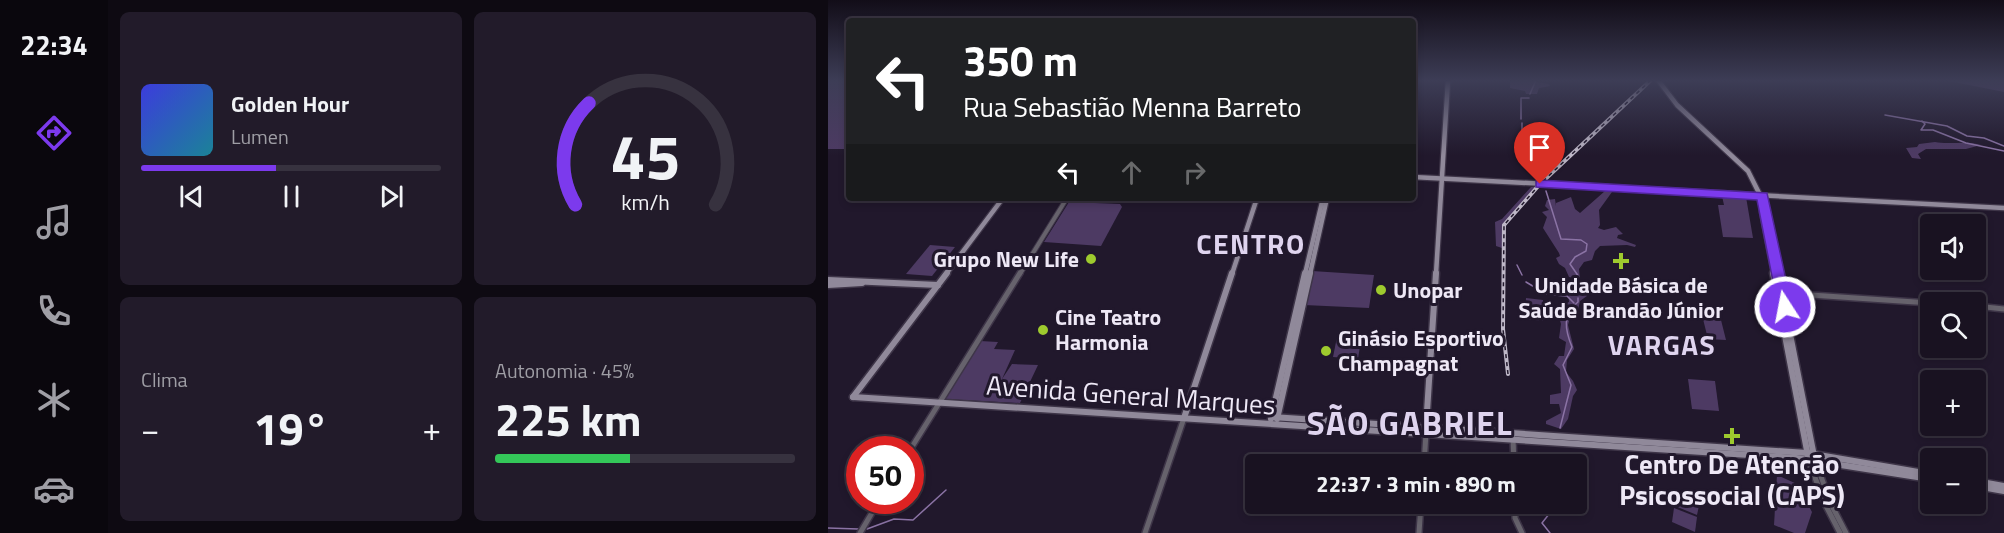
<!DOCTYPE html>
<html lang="pt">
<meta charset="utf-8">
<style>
:root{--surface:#191221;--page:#221b2a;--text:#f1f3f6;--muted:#9f9ea5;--line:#37323f;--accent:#7c3aed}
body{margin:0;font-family:"Titillium Web",sans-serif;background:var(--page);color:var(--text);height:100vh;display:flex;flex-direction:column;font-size:22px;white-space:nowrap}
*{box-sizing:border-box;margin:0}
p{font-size:20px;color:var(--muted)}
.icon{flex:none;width:33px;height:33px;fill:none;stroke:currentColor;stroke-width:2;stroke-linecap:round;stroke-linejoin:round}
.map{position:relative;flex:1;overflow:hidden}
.panel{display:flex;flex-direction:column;gap:12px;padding:12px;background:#0e0a12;width:720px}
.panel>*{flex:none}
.guide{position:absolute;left:18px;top:18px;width:570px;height:183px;border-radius:6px;box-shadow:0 3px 9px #0003,0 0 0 2px var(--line);background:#202124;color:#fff;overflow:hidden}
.controls{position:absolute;left:1092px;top:214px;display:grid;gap:12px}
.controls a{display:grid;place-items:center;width:66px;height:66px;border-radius:6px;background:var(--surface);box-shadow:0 3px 9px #0003,0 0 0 2px var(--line);font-size:30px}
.speed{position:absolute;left:18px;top:436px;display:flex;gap:12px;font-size:30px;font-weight:700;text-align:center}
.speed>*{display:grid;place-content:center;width:78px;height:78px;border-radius:50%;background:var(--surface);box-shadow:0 3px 9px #0003,0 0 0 2px var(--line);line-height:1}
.speed .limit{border:9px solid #d22;background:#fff;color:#111}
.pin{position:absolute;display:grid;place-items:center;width:51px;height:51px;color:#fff;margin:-62px -26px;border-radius:50% 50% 50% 0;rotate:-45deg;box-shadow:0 0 6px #0007}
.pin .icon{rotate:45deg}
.me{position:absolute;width:66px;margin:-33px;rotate:349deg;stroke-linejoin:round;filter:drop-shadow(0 0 4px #0008)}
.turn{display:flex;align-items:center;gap:21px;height:126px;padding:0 18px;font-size:27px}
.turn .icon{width:78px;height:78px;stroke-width:2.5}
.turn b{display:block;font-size:42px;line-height:51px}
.lanes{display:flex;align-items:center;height:57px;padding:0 18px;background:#0003;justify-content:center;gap:30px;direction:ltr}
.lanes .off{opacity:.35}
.big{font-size:45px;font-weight:700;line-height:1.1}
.panel .widget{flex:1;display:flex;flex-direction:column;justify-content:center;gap:9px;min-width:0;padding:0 21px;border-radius:9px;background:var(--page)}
.panel .dial{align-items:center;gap:0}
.dial svg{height:156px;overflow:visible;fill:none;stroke:var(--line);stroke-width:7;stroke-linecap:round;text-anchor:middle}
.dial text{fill:var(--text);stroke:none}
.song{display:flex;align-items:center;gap:18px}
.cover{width:72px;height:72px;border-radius:9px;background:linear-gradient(135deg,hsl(240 70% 55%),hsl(190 70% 35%))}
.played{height:6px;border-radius:3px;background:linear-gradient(90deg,var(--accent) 45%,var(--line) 45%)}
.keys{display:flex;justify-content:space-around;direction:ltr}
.heat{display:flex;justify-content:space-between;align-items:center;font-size:33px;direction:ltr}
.charge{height:9px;border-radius:4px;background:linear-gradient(90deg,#34c759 45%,var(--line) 0)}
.panel .tiles{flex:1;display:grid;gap:12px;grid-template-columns:repeat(2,1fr)}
.trip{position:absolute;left:417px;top:454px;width:342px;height:60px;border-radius:6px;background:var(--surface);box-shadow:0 3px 9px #0003,0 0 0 2px var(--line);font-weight:700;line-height:60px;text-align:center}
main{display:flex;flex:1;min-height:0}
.menu{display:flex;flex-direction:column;width:108px;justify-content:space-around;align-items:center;background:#0a070d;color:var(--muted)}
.menu .icon{width:42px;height:42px}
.menu .on{color:var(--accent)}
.menu b{font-size:27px;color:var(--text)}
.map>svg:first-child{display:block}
.green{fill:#4d3a63}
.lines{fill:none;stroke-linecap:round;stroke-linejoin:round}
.stream{stroke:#8b73a5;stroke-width:1.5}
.tertiary-far1-casing{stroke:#3e3548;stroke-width:6}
.tertiary-casing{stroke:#3e3548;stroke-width:8}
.secondary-far1-casing{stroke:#3e3548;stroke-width:7}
.secondary-casing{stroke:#3e3548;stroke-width:9}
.tertiary-far1{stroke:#66626c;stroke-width:4}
.tertiary{stroke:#66626c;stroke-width:5}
.secondary-far1{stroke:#90899a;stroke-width:4.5}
.secondary{stroke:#90899a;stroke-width:6}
.rail-casing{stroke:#bfb8c8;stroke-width:4}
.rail{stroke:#21182c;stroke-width:1.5;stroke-dasharray:4;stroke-linecap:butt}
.route{fill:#7c3aed;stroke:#51269a;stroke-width:1.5}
.poi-dot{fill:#9eca2e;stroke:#21182c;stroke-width:2}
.labels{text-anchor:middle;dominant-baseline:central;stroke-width:6;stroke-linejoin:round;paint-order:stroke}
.poi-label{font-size:22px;font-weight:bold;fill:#eee8f6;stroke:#21182c;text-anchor:start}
.near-street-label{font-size:27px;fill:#eee8f6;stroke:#21182c}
.near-poi-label{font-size:27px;font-weight:bold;fill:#eee8f6;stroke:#21182c}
.district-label{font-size:28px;font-weight:bold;letter-spacing:1.5px;fill:#dfd4ef;stroke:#21182c}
.near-district-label{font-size:33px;font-weight:bold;letter-spacing:1.5px;fill:#dfd4ef;stroke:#21182c}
</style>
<main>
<nav class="menu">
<b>22:34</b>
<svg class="icon on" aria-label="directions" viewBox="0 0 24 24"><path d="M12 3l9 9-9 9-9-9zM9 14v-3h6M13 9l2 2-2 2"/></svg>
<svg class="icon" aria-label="music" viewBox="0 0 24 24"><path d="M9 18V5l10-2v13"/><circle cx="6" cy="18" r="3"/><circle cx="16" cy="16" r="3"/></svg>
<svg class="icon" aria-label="phone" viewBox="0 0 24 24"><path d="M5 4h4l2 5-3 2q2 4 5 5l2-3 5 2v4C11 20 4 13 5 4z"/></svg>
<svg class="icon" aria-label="climate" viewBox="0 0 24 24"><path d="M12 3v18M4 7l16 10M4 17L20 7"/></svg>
<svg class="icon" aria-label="car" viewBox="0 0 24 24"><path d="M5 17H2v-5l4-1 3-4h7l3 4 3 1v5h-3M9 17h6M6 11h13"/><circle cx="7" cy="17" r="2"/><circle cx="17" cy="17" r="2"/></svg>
</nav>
<section class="panel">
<div class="tiles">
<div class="widget">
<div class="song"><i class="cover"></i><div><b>Golden Hour</b><p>Lumen</p></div></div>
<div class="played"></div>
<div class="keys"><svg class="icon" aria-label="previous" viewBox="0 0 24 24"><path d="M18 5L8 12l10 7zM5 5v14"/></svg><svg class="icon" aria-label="pause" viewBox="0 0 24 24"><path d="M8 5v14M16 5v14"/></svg><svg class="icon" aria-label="next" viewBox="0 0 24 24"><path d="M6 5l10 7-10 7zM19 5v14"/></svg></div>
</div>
<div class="widget dial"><svg viewBox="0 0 100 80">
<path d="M14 69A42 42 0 1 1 86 69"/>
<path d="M14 69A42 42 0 0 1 21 17" stroke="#7c3aed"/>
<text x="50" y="56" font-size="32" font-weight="700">45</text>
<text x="50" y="72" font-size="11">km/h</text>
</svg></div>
<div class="widget"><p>Clima</p>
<div class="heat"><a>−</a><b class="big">19°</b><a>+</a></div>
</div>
<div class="widget"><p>Autonomia · 45%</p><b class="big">225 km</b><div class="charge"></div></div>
</div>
</section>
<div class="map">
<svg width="1176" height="533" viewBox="0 0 1176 533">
<rect width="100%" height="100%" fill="#21182c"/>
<!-- green -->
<g class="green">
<rect x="0" y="80" width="21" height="69"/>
<path d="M 682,80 L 710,80 L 709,82 L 721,84 L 722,86 L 711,88 L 709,94 L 698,94 L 697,91 L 682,88 Z"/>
<path d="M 1116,80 L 1176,80 L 1176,92 Z"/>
<path d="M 1107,142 C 1122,145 1139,140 1153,145 L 1138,149 L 1098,149 L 1090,154 L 1093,159 L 1084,158 L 1078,148 L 1089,147 L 1091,144 Z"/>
<path d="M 712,186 L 680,222 L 677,228 L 677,249 L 668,246 L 667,222 L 674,219 L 703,187 Z"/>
<path d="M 782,190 L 784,192 L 771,210 L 772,225 L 770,228 L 776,230 L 788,227 L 795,234 L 790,235 L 789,238 L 808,245 L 807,247 L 799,245 L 772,246 L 767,251 L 764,260 L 756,262 L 751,269 L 752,279 L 741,277 L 737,268 L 731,264 L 728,258 L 732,256 L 731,253 L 715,228 L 719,217 L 714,212 L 721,210 L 717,206 L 719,200 L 727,199 L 728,206 L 728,203 L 743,197 L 747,209 L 752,213 L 777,191 Z"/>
<path d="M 894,196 L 918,197 L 925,238 L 895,237 L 890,205 L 896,205 Z"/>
<path d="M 241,202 L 292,204 L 294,207 L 273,246 L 216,242 Z"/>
<path d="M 102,245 L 127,247 L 104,276 L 78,274 Z"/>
<path d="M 484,271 L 546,275 L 541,308 L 476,305 Z"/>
<path d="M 742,281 L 754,283 L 753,290 L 763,293 L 752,301 L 750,310 L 744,310 L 740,325 L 746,349 L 739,360 L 738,372 L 745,381 L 749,390 L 745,396 L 740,419 L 733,429 L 718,424 L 718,421 L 733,413 L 731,404 L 722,404 L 722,395 L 733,393 L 732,369 L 726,364 L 731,356 L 736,356 L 738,342 L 731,338 L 733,324 L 731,317 L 736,311 L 734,305 L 741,302 L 740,290 Z"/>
<path d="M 698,298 L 715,300 L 715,321 L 697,319 Z"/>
<path d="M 874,315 L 892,316 L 898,340 L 880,339 Z"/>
<path d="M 510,332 L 534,333 L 530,359 L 505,357 Z"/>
<path d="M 152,341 L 170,342 L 166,349 L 187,350 L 174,379 L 184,364 L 210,365 L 192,403 L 117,399 Z"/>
<path d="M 860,379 L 887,381 L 891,411 L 864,409 Z"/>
<path d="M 949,475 L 969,484 L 984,512 L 977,533 L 966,533 L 946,525 Z"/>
<path d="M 850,493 L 872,501 L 869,515 L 847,506 Z"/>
<path d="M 846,508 L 869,517 L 867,532 L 844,522 Z"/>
</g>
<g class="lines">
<!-- stream -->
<g class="stream">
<path d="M 702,94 L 708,80"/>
<path d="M 1057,115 L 1119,126 L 1139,136 L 1156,138 L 1176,146"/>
<path d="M 693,119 L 693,98 L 701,98"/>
<path d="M 1094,121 L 1097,124 L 1093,130 L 1105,130 L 1138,143 L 1176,151"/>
<path d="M 694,123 L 694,146"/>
<path d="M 696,151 L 706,165 L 711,182"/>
<path d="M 718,191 L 733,239 L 753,240 L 759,244 L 758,251 L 747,257 L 742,264 L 751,277"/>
<path d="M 689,265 L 694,275"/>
<path d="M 698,282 L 718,294"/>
<path d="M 726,295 L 739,296 L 746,303"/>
<path d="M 746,295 L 742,287 L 752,285"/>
<path d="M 732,428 L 743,385 L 735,365 L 744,347 C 737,330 734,314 750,302 L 750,298"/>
<path d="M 0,528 L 30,529"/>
<path d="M 39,529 L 66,519 L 85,520 L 118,490"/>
<path d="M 722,533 L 714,523 L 729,504"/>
</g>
<!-- tertiary-far1 casing -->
<g class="tertiary-far1-casing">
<path id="tertiary-far1" d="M 192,274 L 239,198"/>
</g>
<!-- tertiary casing -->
<g class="tertiary-casing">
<g id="tertiary">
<path d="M 953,293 L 1102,303"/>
<path d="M 1148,306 L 1176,309"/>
<path d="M 685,438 L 686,465"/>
<path d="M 82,450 L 192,273"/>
<path d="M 980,459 L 997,504 L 1012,533"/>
<path d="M 987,460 L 1003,504 L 1018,533"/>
<path d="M 596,465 L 598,433"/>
<path d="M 687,504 L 687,518 L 694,533"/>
<path d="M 32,533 L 51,501"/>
<path d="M 317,533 L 356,418"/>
<path d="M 591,533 L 593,504"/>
</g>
</g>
<!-- secondary-far1 casing -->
<g class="secondary-far1-casing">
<g id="secondary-far1">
<path d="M 830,80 L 849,105 L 920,171 L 932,195"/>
<path d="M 585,177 L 1176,208"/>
<path d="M 935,196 L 950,274"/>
<path d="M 934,212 L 946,274"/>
<path d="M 118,274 L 175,198"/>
<path d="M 404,274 L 429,198"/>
<path d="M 477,274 L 495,198"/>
<path d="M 482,274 L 499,198"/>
<path d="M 608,274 L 620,80"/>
</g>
</g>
<!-- secondary casing -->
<g class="secondary-casing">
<g id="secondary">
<path d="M 945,273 L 980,456"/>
<path d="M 950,273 L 986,456"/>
<path d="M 0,280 L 110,285"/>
<path d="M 0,285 L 34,283"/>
<path d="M 25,397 L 968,458 L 1102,479"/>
<path d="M 25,397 L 119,273"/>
<path d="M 444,417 L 979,453 L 1102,474"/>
<path d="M 356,418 L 404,273"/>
<path d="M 443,419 L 477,273"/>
<path d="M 449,419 L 482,273"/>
<path d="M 600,430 L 598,427 L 608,273"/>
<path d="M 1148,481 L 1176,486"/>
<path d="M 1148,486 L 1176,491"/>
</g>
</g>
<!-- tertiary-far1 -->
<use href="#tertiary-far1" class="tertiary-far1"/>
<!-- tertiary -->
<use href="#tertiary" class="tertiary"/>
<!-- secondary-far1 -->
<use href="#secondary-far1" class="secondary-far1"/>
<!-- secondary -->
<use href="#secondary" class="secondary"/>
<!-- rail casing -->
<g class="rail-casing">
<path id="rail" d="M 680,374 L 675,329 L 676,225 L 712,184 L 823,80"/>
</g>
<!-- rail -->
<use href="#rail" class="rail"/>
</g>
<!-- sky -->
<linearGradient id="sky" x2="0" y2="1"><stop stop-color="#120d18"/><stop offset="0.52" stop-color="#3d3d56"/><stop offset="1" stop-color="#3d3d56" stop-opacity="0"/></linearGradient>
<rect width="1176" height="155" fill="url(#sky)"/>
<!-- route -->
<path class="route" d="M 712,180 L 939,193 L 964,307 L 962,311 L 952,311 L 950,307 L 929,200 L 708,187 L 708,181 Z"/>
<!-- markers -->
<g class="poi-dot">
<circle cx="263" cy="259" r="6"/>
<path d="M790 252h6v6h6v6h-6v6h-6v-6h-6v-6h6z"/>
<circle cx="553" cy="290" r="6"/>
<circle cx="215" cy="330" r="6"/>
<circle cx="498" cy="351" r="6"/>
<path d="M901 427h6v6h6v6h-6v6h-6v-6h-6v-6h6z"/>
</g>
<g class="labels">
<!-- poi labels -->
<g class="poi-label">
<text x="251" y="259" text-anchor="end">Grupo New Life</text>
<text x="793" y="285" text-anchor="middle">Unidade Básica de<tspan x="793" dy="25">Saúde Brandão Júnior</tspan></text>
<text x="565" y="290">Unopar</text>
<text x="227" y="317">Cine Teatro<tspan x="227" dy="25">Harmonia</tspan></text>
<text x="510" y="338">Ginásio Esportivo<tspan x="510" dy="25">Champagnat</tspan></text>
</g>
<!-- near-street labels -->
<g class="near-street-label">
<text transform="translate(303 394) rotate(4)">Avenida General Marques</text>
</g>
<!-- near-poi labels -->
<g class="near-poi-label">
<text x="904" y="463">Centro De Atenção<tspan x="904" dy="31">Psicossocial (CAPS)</tspan></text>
</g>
<!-- district labels -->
<g class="district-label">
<text x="423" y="243">CENTRO</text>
<text x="834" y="344">VARGAS</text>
</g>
<!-- near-district labels -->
<g class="near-district-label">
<text x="582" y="423">SÃO GABRIEL</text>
</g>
</g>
</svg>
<div class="controls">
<a><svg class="icon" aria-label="sound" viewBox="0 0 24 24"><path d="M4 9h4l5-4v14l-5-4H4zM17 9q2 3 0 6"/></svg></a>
<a><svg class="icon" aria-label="search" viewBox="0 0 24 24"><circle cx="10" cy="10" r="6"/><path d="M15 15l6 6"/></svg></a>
<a>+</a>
<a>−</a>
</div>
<div class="speed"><div class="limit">50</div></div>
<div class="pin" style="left:712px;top:184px;background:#d93025"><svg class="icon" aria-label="arrive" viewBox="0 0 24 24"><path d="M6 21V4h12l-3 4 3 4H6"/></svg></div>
<svg class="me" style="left:957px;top:307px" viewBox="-20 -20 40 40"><circle r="17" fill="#7c3aed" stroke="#fff" stroke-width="3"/><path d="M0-11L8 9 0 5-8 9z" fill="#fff"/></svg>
<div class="trip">22:37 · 3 min · 890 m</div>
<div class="guide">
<div class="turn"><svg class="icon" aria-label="left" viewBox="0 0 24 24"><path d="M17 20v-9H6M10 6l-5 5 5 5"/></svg><div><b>350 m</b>Rua Sebastião Menna Barreto</div></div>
<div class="lanes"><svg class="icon" aria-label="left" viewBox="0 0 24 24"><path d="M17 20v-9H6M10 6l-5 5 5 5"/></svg><svg class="icon off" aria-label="ahead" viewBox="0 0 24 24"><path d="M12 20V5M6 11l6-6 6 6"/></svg><svg class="icon off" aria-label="right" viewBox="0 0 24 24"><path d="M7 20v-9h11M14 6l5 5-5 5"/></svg></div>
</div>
</div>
</main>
